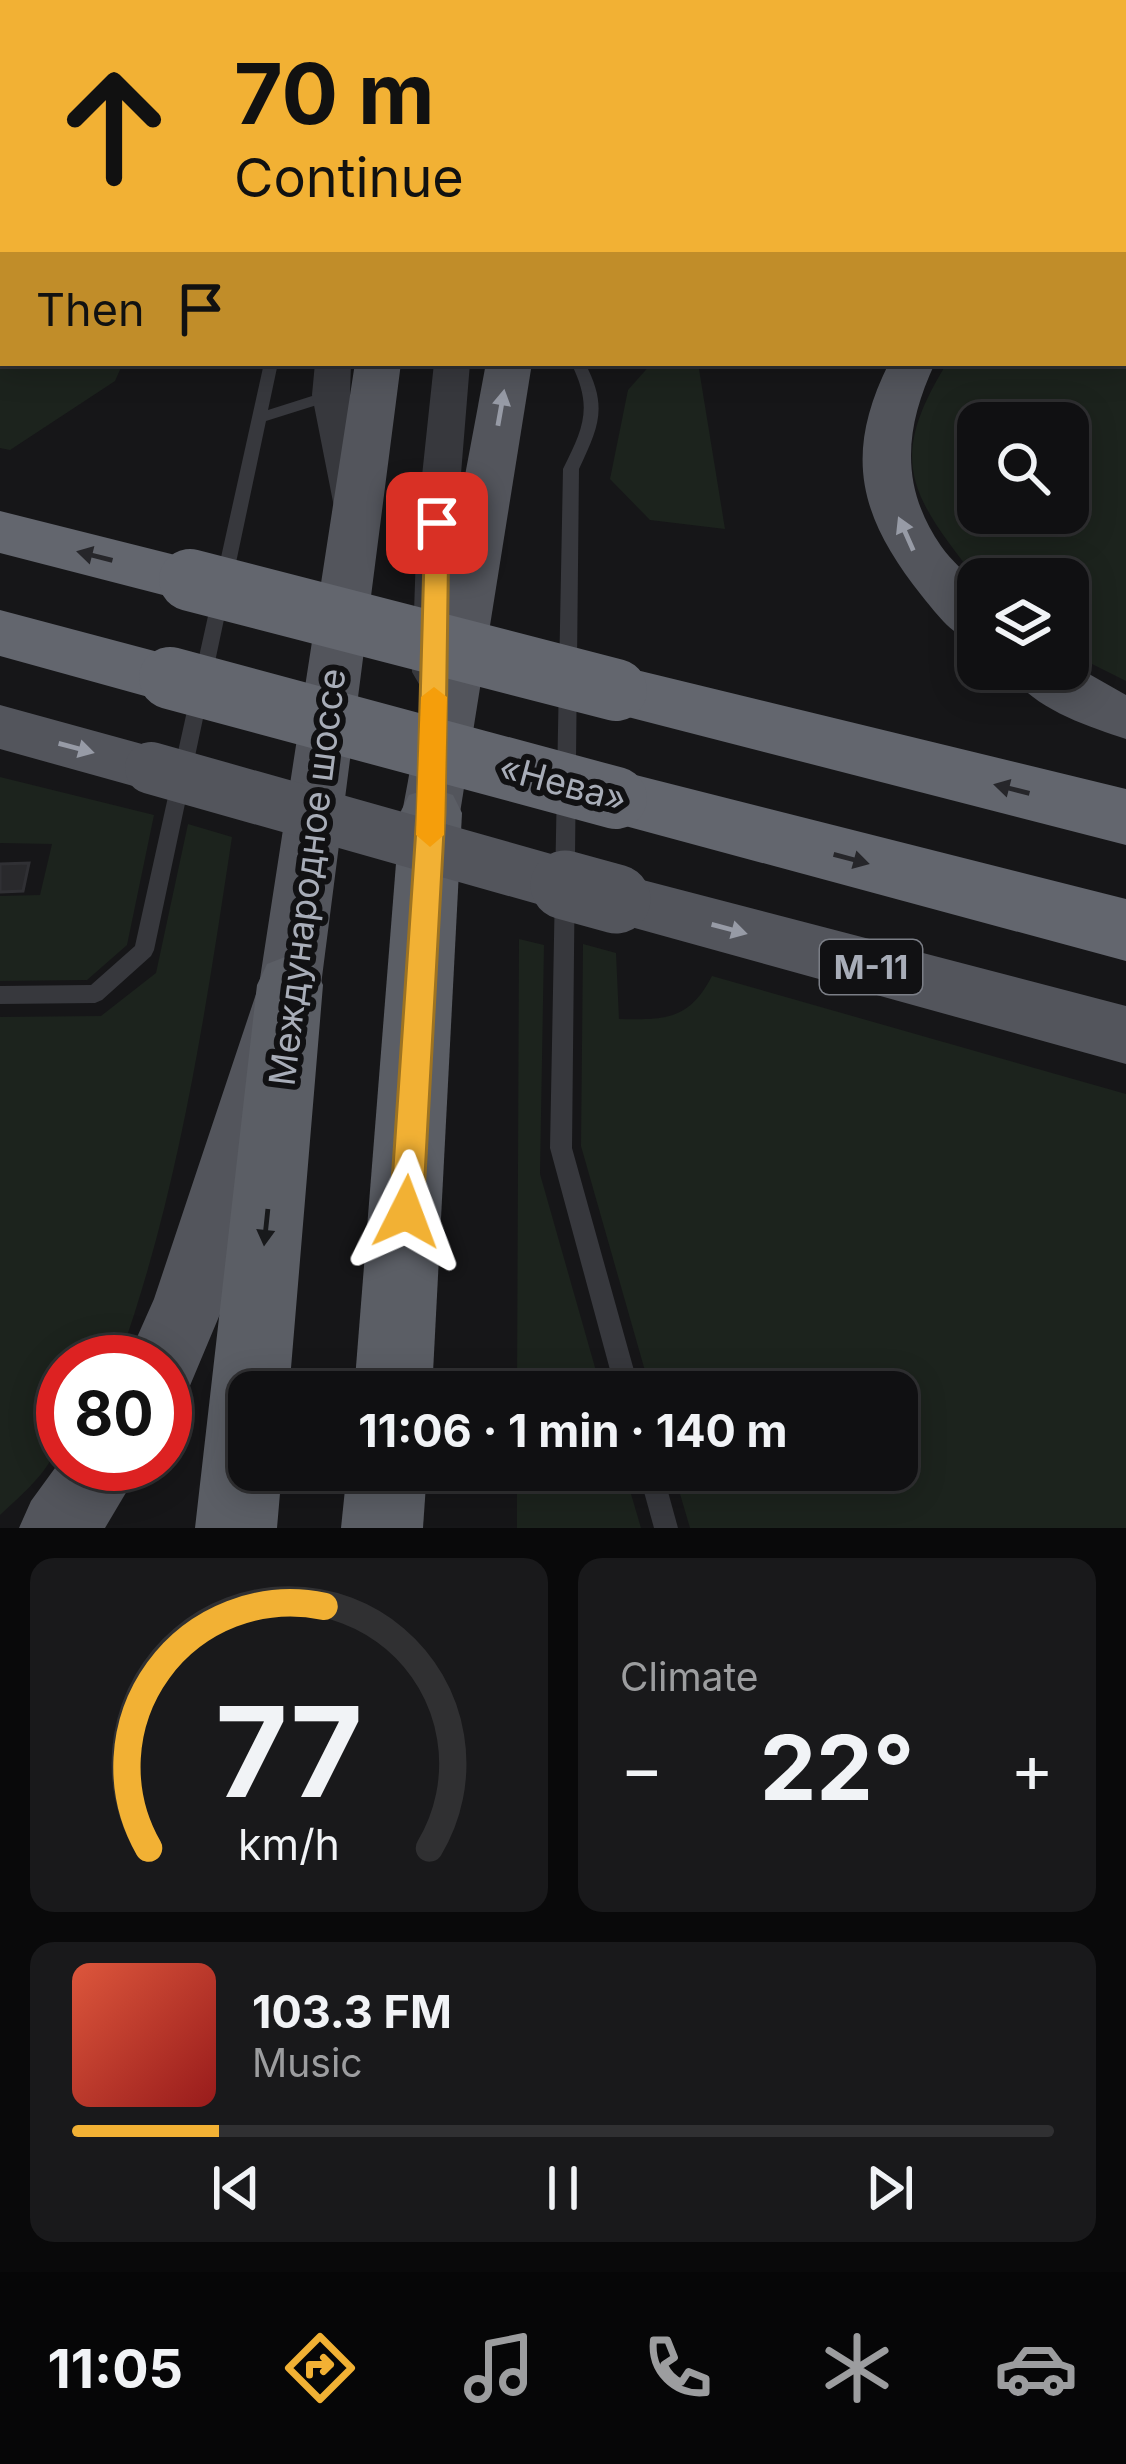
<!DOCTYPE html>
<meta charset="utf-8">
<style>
:root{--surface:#101012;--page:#19191b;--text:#f1f3f6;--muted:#9c9d9f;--line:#303032;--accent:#f2b134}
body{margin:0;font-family:Inter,sans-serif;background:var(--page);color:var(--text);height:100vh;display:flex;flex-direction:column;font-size:45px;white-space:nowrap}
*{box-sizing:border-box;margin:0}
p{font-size:39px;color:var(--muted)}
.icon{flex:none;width:66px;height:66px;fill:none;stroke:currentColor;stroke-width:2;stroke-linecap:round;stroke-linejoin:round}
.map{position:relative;height:1528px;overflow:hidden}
.side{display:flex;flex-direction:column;gap:30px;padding:30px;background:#09090a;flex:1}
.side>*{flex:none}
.guide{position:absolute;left:0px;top:0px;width:1128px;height:366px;box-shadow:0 6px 30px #0003,0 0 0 3px var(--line);background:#f2b134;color:#111;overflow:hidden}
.fabs{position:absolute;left:957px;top:402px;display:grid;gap:24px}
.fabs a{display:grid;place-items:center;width:132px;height:132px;border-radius:24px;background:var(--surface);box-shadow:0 6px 30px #0003,0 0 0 3px var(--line);font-size:60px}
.speed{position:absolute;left:36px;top:1335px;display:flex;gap:24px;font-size:60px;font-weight:700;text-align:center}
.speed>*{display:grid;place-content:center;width:156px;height:156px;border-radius:50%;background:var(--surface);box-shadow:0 6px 30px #0003,0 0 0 3px var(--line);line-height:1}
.speed .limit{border:18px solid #d22;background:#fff;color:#111}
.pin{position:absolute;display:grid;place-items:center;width:102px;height:102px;color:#fff;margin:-51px;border-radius:24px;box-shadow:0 6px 18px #0006}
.me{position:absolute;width:132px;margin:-66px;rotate:3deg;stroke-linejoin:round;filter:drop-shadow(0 0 9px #0008)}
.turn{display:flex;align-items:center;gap:42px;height:252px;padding:0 36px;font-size:54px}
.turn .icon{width:156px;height:156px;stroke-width:2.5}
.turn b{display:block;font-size:84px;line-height:102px}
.then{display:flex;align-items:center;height:114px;padding:0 36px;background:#0003;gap:24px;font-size:45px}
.big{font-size:90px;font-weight:700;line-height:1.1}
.side .tile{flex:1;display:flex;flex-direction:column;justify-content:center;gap:18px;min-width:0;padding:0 42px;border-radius:24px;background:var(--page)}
.side .dial{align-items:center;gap:0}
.dial svg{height:312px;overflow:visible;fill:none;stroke:var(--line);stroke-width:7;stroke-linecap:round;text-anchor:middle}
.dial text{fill:var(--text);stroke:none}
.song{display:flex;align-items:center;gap:36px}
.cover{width:144px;height:144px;border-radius:18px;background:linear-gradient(135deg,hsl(10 70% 55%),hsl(0 70% 35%))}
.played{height:12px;border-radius:6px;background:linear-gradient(90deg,var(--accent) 15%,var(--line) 15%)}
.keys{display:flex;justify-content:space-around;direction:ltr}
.heat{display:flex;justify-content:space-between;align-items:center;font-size:66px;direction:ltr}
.side .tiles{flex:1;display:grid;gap:30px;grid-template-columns:1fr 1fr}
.tile:last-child{grid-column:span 2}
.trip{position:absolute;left:228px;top:1371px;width:690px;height:120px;border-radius:24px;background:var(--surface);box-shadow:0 6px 30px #0003,0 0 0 3px var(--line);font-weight:700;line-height:120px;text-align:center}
.tabs{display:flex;height:192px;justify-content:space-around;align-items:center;background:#060607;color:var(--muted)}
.tabs .icon{width:84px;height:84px}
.tabs .current{color:var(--accent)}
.tabs b{font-size:54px;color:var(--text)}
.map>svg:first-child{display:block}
.green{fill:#1c231d;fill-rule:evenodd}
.building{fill:#29292c;stroke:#303034;stroke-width:3}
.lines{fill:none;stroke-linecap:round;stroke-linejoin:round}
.service{fill:#37383d;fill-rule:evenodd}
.minor{fill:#37383d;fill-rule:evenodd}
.tertiary{fill:#37383d;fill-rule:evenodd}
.primary{fill:#53555c;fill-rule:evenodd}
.trunk{fill:#5b5e65;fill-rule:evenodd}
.motorway{fill:#63666e;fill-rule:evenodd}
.primary-bridge-far1{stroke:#53555c;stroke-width:52}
.primary-bridge{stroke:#53555c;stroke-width:69}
.motorway-bridge{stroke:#63666e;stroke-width:62}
.oneway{fill:#979ba6}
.oneway2{fill:#26262a}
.oneway3{fill:#18191b}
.route{fill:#f2b134;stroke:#9d7322;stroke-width:3}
.slow{fill:#f59e0b}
.labels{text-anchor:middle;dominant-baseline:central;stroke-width:12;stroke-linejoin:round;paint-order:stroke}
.shield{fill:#111113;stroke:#7b7e86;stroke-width:3}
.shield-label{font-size:33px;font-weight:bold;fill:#a8adb8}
.street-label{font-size:36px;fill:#a8adb8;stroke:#111113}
</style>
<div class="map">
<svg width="1126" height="1528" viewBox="0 0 1126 1528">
<rect width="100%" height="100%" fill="#161618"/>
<!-- green -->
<g class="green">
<path d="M 0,185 L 3,363 L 123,363 L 115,381 L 10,450 L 0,448 Z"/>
<path d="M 1126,287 L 1126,681 L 1068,652 L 1068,579 L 978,581 C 912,496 885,463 947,363 L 1125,363 ZM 978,423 L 1068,423 L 1068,513 L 978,513 Z"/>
<path d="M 652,363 L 698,363 L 725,529 L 650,520 L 610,479 L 628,390 Z"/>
<path d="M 0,777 L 154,815 L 127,945 L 87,980 L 0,981 L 0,896 L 40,895 L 52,844 L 0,843 Z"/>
<path d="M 188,824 L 232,837 C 205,1015 179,1192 118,1362 L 63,1362 C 63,1447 66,1456 0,1515 L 0,1017 L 101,1016 L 156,973 Z"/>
<path d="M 519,939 L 544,945 L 540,1174 L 602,1392 L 517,1392 Z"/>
<path d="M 583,944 L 616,953 L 619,1019 C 666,1020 689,1020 712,976 L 1126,1094 L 1126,1528 L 690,1528 L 673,1470 L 897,1470 L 897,1392 L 651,1392 L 581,1146 Z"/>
<path d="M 517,1470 L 624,1470 L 641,1528 L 517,1528 Z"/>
</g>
<!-- building -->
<path class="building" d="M 29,863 L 23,891 L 0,892 L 0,864 Z"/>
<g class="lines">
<!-- service -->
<g class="service">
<rect x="890" y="0" width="12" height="3"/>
<rect x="0" y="143" width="3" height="8"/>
<rect x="0" y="162" width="3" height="8"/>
<path d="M 0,174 L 3,175 L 3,183 L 0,182 Z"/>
<path d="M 264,363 L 278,363 L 268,410 L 331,390 L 338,395 L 336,399 L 266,421 L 154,950 L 151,956 L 102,1000 L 95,1003 L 0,1004 L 0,986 L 91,985 L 135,946 Z"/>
<path d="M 571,363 L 585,363 C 608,407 599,426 579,469 L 572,1148 L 640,1392 L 616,1392 L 550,1148 L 563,469 C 584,427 593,407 571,363 Z"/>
<path d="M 638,1470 L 662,1470 L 678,1528 L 654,1528 Z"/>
</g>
<!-- minor -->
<rect class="minor" x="0" y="76" width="3" height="15"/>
<!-- tertiary -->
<g class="tertiary">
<rect x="474" y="0" width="28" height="3"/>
<rect x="0" y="103" width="3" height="18"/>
<path d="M 315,363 L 351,363 L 350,395 L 374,507 L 368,517 L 340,517 L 334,507 L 312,395 Z"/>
<path d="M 434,363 L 470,363 L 457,523 L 456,672 L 449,684 L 434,689 L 419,684 L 412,672 L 417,523 Z"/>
</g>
<!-- primary -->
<g class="primary">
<rect x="419" y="0" width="36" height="3"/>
<rect x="1125" y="254" width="1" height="28"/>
<path d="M 355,363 L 401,363 L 321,985 L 223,1307 L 189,1388 L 165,1398 L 165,1362 L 126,1362 L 154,1299 L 259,985 Z"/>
<path d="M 486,363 L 532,363 L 460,813 L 452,830 L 431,837 L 410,830 L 402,813 Z"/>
<path d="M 889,363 L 935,363 C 905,427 899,485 941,546 C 951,561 969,574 977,589 C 983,602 978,629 978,644 C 953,636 939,617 922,596 C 859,517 843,455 889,363 Z"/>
<path d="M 1068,662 L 1126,695 L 1126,739 C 1087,726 1028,707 1008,669 L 1068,669 Z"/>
<path d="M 0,705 L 171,752 L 180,768 L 171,784 L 151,791 L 0,749 Z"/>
<path d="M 616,873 L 1126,1006 L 1126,1064 L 595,917 L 586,899 L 595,881 Z"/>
<path d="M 63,1457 L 63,1464 L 143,1464 L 105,1528 L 19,1528 L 31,1501 Z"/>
</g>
<!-- trunk -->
<g class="trunk">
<path d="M 431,788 L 453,795 L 462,813 L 432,1392 L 354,1392 L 400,813 L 409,795 Z"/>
<path d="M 290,955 L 313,964 L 323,985 L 289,1392 L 249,1392 L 249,1470 L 282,1470 L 277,1528 L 195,1528 L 257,985 L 267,964 Z"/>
<path d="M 347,1470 L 427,1470 L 423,1528 L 341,1528 Z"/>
</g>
<!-- motorway -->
<g class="motorway">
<path d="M 0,511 L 211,564 L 220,580 L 211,596 L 190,602 L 0,553 Z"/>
<path d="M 0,610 L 192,661 L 202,678 L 192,695 L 170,703 L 0,656 Z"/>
<path d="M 616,665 L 1126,789 L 1126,845 L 593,708 L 584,690 L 593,672 Z"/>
<path d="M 616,770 L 1126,899 L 1126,961 L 592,817 L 582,798 L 592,779 Z"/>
</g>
<!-- primary-bridge-far1 -->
<path class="primary-bridge-far1" d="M 151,768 L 576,888"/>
<!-- primary-bridge -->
<path class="primary-bridge" d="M 565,885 L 616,899"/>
<!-- motorway-bridge -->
<g class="motorway-bridge">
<path d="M 190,580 L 616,690"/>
<path d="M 170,678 L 616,798"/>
</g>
</g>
<!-- one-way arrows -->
<defs><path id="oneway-solid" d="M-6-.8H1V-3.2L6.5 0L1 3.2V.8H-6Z" transform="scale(3)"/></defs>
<g class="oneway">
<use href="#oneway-solid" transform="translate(501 408) rotate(-80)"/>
<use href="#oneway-solid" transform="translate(906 534) rotate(-114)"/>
<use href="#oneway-solid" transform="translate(76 748) rotate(15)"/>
<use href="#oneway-solid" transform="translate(729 929) rotate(15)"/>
</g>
<g class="oneway2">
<use href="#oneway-solid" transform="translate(95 556) rotate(-166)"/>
<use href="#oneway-solid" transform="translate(1012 789) rotate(-166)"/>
<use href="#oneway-solid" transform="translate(851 859) rotate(15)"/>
</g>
<use class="oneway3" href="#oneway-solid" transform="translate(266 1227) rotate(96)"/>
<!-- route -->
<path class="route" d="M 437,514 L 449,523 L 445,813 L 423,1212 L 418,1224 L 406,1229 L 395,1224 L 390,1212 L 417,813 L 425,523 Z"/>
<!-- slow -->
<path class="slow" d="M 434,687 L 447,697 L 444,835 L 430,847 L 416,835 L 421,697 Z"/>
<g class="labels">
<!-- shield labels -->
<rect class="shield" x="820" y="940" width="102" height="54" rx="9"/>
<g class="shield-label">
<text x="871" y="967">М-11</text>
</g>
<!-- street labels -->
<g class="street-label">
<text transform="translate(563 783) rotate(15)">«Нева»</text>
<text transform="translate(307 877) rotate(-83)">Международное шоссе</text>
</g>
</g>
</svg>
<div class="fabs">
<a><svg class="icon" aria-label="search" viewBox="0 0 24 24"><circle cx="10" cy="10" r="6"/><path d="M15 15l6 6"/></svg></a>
<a><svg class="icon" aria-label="layers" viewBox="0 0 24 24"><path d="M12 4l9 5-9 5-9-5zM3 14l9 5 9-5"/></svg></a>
</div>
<div class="speed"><div class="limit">80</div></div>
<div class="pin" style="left:437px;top:523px;background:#d93025"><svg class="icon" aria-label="arrive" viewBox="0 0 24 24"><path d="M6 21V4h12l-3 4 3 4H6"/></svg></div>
<svg class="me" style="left:406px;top:1212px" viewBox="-20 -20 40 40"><path d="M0-17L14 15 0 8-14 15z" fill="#f2b134" stroke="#fff" stroke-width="4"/></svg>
<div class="trip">11:06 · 1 min · 140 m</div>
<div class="guide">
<div class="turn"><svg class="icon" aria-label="ahead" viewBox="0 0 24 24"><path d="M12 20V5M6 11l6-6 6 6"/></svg><div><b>70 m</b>Continue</div></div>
<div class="then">Then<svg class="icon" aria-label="arrive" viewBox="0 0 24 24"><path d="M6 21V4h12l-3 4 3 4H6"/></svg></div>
</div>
</div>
<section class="side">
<div class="tiles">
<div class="tile dial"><svg viewBox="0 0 100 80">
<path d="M14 69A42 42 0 1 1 86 69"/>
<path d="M14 69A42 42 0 0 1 59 7" stroke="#f2b134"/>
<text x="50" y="56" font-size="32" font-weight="700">77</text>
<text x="50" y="72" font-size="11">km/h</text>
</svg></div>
<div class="tile"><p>Climate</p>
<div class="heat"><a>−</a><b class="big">22°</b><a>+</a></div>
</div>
<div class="tile">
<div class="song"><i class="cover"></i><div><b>103.3 FM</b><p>Music</p></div></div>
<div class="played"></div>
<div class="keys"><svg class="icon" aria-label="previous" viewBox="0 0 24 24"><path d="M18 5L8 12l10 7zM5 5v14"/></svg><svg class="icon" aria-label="pause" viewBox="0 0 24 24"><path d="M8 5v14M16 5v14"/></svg><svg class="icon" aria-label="next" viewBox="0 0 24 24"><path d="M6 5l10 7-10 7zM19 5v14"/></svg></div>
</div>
</div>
</section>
<nav class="tabs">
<b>11:05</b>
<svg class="icon current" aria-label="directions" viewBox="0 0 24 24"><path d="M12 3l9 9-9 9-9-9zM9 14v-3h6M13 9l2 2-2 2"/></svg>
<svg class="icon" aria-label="music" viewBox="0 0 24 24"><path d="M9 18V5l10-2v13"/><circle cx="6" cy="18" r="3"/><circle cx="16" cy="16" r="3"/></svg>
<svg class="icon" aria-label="phone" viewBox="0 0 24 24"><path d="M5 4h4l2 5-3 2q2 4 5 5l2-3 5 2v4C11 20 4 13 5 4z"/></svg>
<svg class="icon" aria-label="climate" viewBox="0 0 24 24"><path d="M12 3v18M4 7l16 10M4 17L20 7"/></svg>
<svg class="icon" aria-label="car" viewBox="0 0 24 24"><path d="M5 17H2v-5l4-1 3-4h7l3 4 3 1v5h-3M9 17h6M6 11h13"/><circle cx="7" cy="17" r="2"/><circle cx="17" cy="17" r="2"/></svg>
</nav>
